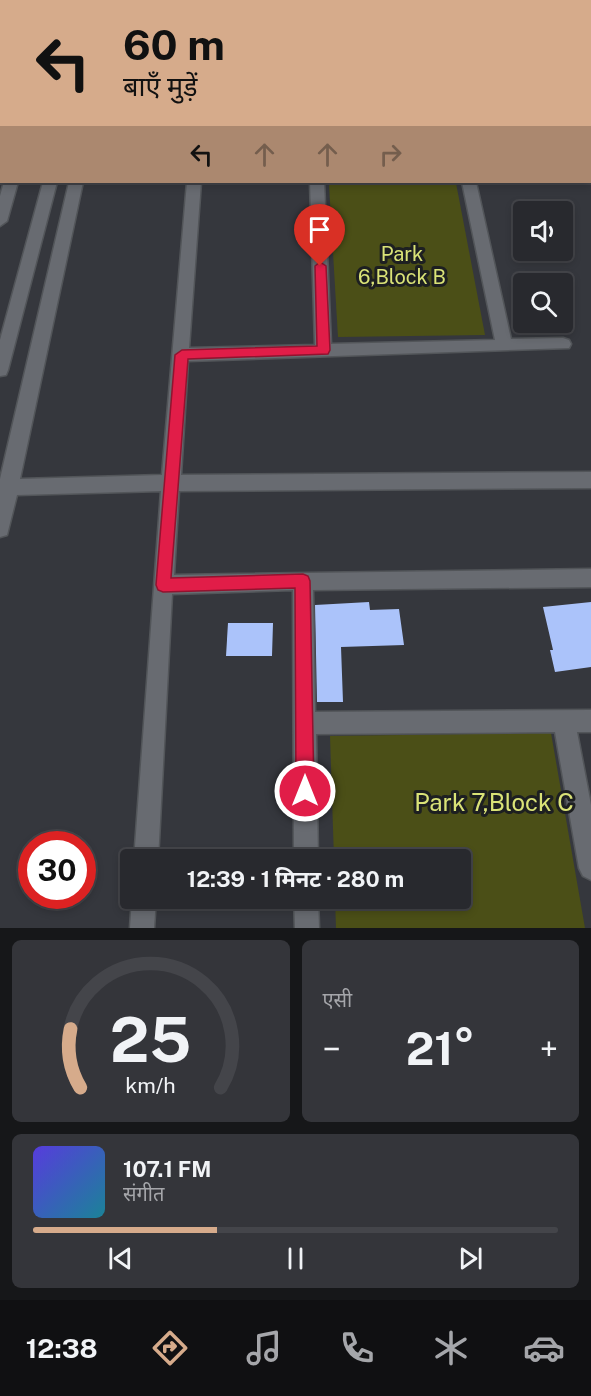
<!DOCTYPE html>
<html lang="hi">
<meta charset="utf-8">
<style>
:root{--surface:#28292e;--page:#34353a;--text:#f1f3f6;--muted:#a5a6aa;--line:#44454a;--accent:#d6ab8b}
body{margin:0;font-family:"Public Sans","Noto Sans Devanagari",sans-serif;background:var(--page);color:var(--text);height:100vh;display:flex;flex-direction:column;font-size:22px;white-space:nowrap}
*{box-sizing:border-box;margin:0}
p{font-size:20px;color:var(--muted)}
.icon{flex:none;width:33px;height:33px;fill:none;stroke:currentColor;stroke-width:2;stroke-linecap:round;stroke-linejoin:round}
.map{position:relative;height:928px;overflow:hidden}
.sheet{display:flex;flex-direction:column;gap:12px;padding:12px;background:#161719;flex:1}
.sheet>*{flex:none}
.top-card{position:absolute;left:0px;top:0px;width:591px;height:183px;box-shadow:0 3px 9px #0003,0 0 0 2px var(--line);background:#d6ab8b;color:#111;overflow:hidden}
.tools{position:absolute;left:513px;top:201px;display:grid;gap:12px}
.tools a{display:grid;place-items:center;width:60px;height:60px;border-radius:6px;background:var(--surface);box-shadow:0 3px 9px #0003,0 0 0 2px var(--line);font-size:30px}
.speed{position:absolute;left:18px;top:831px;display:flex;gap:12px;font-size:30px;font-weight:700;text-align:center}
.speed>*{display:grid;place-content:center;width:78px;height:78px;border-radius:50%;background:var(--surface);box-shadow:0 3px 9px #0003,0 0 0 2px var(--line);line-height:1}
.speed .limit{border:9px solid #d22;background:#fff;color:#111}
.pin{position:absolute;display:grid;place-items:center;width:51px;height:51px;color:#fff;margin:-62px -26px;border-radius:50% 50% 50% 0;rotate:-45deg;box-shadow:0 0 6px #0007}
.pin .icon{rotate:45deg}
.me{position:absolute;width:66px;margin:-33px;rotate:0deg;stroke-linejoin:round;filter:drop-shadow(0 0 4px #0008)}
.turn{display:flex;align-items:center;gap:21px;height:126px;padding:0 24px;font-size:27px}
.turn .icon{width:78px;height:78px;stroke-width:2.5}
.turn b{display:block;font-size:42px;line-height:51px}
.lanes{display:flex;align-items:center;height:57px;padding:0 24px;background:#0003;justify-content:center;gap:30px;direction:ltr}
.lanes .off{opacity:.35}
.big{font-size:45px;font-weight:700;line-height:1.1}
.sheet .card{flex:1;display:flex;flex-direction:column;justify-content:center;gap:9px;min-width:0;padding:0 21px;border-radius:9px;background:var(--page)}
.sheet .dial{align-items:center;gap:0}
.dial svg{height:156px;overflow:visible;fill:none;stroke:var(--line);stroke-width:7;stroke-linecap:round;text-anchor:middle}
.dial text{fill:var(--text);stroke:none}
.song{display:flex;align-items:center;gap:18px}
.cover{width:72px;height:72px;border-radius:9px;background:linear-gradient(135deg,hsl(250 70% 55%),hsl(190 70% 35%))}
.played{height:6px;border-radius:3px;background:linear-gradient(90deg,var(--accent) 35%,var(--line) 35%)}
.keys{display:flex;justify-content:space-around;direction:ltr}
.heat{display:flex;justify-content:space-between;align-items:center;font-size:33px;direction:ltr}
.sheet .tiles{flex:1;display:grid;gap:12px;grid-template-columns:1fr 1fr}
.card:last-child{grid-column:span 2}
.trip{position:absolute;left:120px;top:849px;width:351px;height:60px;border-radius:6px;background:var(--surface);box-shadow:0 3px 9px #0003,0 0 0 2px var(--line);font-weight:700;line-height:60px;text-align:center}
.menu{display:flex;height:96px;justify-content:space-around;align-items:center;background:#101012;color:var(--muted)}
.menu .icon{width:42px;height:42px}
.menu .active{color:var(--accent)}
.menu b{font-size:27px;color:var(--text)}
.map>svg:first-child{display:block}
.green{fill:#4b4f17}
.building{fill:#abc3fa}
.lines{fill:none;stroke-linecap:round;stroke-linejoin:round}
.lane-casing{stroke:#525559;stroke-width:3}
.street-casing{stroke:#525559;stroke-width:3}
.secondary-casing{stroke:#525559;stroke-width:3}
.lane{fill:#686b71;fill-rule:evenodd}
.street{fill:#686b71;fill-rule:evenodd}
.secondary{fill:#686b71;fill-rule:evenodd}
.route{fill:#e11d48;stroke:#92132f;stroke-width:1.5}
.labels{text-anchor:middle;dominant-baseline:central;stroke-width:6;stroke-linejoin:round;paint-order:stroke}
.park-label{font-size:20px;fill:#dae377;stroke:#1d1f21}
.near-park-label{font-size:24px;fill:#dae377;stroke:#1d1f21}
</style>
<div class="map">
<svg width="591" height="928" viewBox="0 0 591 928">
<rect width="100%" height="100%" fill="#35373d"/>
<!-- green -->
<g class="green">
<path d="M 456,183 L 485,335 L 338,337 L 329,185 Z"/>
<path d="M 551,733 L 585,928 L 336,928 L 335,899 L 460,898 L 460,860 L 334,859 L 330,736 Z"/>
</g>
<!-- building -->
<g class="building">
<path d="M 369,602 L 370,610 L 399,609 L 404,645 L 341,647 L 343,702 L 317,702 L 315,605 Z"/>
<path d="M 591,602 L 591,667 L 555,672 L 550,650 L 553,650 L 543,607 Z"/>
<path d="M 228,623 L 273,623 L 272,656 L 226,656 Z"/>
</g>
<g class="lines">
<!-- lane casing -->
<g class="lane-casing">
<path id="lane" d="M 2,1 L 2,8 L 0,9 L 0,2 Z"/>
</g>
<!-- street casing -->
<g class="street-casing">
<g id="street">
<rect x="90" y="0" width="12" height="2"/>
<rect x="110" y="0" width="12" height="2"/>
<rect x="200" y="0" width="12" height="2"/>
<rect x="284" y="0" width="12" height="2"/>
<path d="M 406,0 L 418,0 L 418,2 L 407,2 Z"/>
<path d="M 484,0 L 496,0 L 496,2 L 485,2 Z"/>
<path d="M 568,0 L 580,0 L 580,2 L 569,2 Z"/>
<path d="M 590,32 L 591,32 L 591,43 L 590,42 Z"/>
<path d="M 590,59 L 591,59 L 591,67 L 590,66 Z"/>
<rect x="590" y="96" width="1" height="8"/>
<path d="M 43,182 L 57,182 L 8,370 L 6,375 L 0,376 L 0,340 Z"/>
<path d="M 69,182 L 83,182 L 20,479 L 162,475 L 187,182 L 201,182 L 189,348 L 315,345 L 310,182 L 324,182 L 331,344 L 495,340 L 462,182 L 476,182 L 511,339 L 563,338 L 569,340 L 571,344 L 569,348 L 188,361 L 181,475 L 591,472 L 591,488 L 179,491 L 174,575 L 591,569 L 591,587 L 313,590 L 315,712 L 591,710 L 591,732 L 577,732 L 591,805 L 591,880 L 583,876 L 579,868 L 555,732 L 316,734 L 318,860 L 294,860 L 293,590 L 172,594 L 158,860 L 134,860 L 161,491 L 17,495 L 7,535 L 0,537 L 0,479 Z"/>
<path d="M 132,898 L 156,898 L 154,928 L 130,928 Z"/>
<path d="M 294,898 L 318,898 L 319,928 L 295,928 Z"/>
</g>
</g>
<!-- secondary casing -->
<g class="secondary-casing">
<g id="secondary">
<rect x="22" y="0" width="12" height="2"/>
<rect x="55" y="0" width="12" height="2"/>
<path d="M 2,75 L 2,86 L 0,87 L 0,76 Z"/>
<path d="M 4,182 L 18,182 L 7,221 L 0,226 L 0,196 Z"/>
</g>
</g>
<!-- lane -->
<use href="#lane" class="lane"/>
<!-- street -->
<use href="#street" class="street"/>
<!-- secondary -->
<use href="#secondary" class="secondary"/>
</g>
<!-- route -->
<path class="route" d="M 320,262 L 326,266 L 330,350 L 328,354 L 188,359 L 171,578 L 303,574 L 308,576 L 310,581 L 314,791 L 311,797 L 305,800 L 299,797 L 296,791 L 295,588 L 163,592 L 158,590 L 156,585 L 175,355 L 182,350 L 317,346 L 315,266 Z"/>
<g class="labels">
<!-- park labels -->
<g class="park-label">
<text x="402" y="254">Park<tspan x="402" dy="23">6,Block B</tspan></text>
</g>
<!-- near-park labels -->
<g class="near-park-label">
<text x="494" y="802">Park 7,Block C</text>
</g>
</g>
</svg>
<div class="tools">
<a><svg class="icon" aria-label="sound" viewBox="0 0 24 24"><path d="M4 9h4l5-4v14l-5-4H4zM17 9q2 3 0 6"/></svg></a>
<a><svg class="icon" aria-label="search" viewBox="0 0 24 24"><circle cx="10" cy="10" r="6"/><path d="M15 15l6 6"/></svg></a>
</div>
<div class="speed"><div class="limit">30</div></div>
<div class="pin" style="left:320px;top:266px;background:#d93025"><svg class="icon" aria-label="arrive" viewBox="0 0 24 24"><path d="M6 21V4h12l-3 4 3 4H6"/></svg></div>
<svg class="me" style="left:305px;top:791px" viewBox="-20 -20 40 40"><circle r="17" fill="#e11d48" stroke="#fff" stroke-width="3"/><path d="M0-11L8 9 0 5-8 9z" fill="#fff"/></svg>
<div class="trip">12:39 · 1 मिनट · 280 m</div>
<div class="top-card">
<div class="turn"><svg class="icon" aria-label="left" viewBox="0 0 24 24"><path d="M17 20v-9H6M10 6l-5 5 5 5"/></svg><div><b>60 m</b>बाएँ मुड़ें</div></div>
<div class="lanes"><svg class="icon" aria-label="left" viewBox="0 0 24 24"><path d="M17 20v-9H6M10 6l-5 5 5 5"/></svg><svg class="icon off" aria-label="ahead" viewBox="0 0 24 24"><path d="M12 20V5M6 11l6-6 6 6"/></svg><svg class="icon off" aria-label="ahead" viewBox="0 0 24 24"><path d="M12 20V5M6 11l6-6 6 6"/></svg><svg class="icon off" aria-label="right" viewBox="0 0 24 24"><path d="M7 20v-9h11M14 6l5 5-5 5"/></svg></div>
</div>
</div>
<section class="sheet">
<div class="tiles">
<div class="card dial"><svg viewBox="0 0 100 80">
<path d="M14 69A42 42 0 1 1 86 69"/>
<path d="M14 69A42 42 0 0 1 9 39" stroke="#d6ab8b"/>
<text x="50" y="56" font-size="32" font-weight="700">25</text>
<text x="50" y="72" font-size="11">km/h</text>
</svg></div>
<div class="card"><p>एसी</p>
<div class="heat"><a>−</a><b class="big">21°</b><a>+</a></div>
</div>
<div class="card">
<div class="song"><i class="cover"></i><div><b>107.1 FM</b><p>संगीत</p></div></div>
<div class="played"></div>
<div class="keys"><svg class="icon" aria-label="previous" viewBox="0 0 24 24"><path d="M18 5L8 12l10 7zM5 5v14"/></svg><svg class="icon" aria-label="pause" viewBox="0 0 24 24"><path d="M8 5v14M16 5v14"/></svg><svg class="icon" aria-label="next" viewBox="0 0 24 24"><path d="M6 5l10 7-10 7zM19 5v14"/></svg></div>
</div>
</div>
</section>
<nav class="menu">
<b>12:38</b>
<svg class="icon active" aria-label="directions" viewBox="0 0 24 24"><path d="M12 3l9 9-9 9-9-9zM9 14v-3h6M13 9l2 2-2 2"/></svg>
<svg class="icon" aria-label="music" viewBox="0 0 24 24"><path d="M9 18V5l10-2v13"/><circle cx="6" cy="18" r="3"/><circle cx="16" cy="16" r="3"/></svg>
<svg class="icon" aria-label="phone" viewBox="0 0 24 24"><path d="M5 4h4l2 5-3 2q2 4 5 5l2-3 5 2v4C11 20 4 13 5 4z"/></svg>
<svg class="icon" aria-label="climate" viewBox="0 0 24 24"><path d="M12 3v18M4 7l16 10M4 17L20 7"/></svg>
<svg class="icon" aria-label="car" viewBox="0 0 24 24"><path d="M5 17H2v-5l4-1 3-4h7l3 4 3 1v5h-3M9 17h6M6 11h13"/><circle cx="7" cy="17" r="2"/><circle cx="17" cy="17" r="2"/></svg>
</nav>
